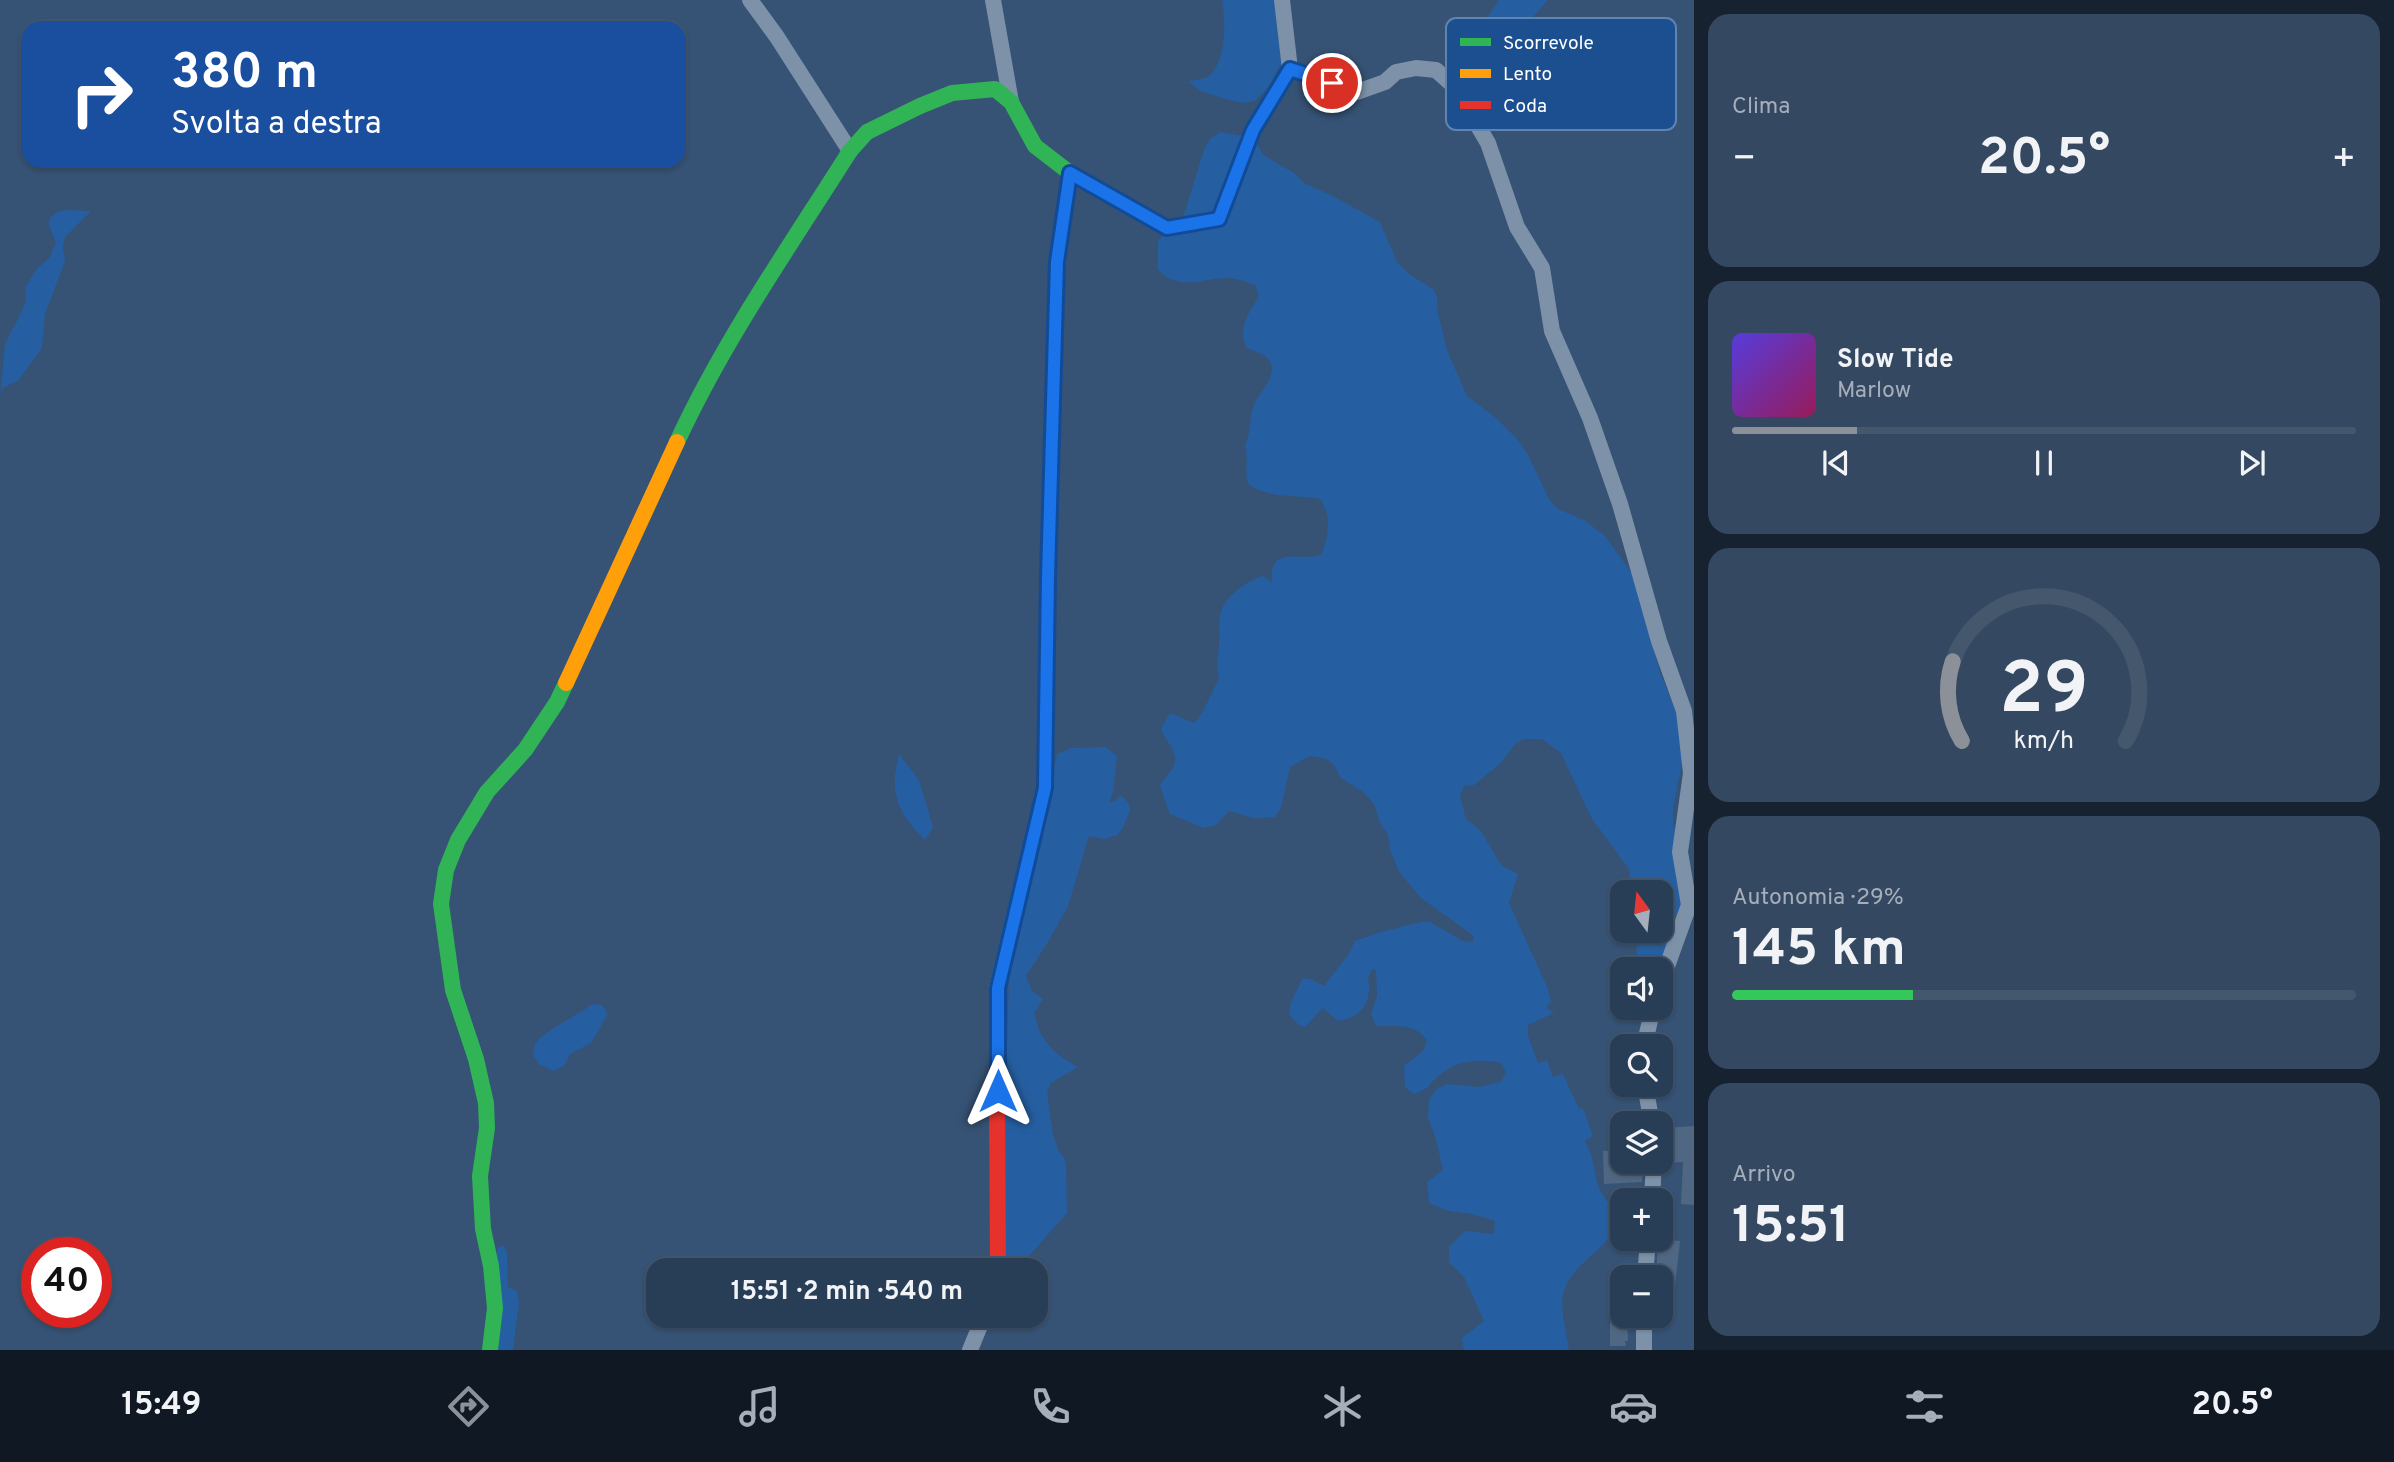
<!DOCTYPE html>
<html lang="it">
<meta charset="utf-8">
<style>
:root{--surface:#283e57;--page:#344961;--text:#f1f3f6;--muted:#a5aeba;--line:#44576d;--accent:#8c9099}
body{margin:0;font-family:Overpass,sans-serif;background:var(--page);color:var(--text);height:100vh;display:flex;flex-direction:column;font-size:26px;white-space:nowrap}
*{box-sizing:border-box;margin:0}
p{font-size:23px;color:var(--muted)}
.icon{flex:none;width:38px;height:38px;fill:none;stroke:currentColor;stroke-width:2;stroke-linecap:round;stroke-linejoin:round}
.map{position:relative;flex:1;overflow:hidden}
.details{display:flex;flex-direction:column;gap:14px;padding:14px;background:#162230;width:700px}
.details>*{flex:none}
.banner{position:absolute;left:21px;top:21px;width:665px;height:147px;border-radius:21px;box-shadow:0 2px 5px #0004,0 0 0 2px var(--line);background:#1a4fa0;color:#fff;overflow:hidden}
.needle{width:46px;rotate:345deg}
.fabs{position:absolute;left:1610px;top:880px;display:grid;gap:14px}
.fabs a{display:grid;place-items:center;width:63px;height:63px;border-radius:14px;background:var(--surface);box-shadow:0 2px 5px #0004,0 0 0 2px var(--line);font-size:35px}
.speed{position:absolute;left:21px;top:1237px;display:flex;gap:14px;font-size:35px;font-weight:700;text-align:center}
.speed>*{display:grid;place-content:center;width:91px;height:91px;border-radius:50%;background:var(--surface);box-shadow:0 2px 5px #0004,0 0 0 2px var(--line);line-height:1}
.speed .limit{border:10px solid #d22;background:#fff;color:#111}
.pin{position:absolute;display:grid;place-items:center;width:60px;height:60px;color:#fff;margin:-30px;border:4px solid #fff;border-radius:50%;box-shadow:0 2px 7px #0007}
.me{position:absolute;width:77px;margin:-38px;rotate:0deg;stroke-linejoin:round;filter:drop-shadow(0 0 5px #0008)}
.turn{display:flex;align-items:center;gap:24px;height:147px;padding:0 35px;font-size:32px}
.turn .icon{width:91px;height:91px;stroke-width:2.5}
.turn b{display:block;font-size:49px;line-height:60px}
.big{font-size:52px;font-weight:700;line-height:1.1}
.details .card{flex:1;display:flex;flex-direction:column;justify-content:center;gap:10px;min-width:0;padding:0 24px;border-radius:21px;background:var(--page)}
.details .dial{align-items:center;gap:0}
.dial svg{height:182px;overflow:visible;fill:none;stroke:var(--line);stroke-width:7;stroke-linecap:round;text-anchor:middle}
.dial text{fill:var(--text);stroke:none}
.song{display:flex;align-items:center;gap:21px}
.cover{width:84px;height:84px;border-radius:10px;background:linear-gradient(135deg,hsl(250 70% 55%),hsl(330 70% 35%))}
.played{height:7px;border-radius:4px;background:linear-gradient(90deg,var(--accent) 20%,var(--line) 20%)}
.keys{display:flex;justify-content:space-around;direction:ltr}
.heat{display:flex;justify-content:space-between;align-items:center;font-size:38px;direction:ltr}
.charge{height:10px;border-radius:5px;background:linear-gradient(90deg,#34c759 29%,var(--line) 0)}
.trip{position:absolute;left:646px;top:1258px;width:402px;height:70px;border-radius:21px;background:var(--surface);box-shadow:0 2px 5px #0004,0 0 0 2px var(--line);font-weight:700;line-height:70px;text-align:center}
.dock{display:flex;height:112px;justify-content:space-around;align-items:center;background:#101923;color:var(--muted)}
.dock .icon{width:49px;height:49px}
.dock .on{color:var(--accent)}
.dock b{font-size:32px;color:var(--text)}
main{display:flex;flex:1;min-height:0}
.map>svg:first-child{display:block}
.green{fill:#265fa1}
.building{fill:#506783}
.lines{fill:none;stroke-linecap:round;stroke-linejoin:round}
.street{stroke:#7d92a8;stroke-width:16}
.fast{stroke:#30b455;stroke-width:16}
.slow{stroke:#ff9f0a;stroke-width:16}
.jam{stroke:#e5322d;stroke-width:16}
.route-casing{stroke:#114b97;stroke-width:18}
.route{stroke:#1a73e8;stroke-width:12}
.key{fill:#1b4f8f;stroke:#5f84b1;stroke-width:2}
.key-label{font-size:19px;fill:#fff}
</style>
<main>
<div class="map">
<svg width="1694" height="1350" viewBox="0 0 1694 1350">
<rect width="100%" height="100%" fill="#365274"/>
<!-- green -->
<g class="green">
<path d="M 1222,0 L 1279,0 L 1288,50 L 1269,86 L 1255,101 L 1243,103 L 1225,99 L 1201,91 L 1188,81 C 1193,80 1200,80 1205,78 C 1227,68 1226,20 1222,0 Z"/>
<path d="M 1499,0 L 1548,0 L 1527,24 L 1502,41 L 1493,55 L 1479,48 L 1475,37 Z"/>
<path d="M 1220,132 L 1254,138 L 1263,155 L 1294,173 L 1304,183 L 1333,196 L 1380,222 L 1397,262 L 1409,274 L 1433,289 L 1437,297 L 1438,313 L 1447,350 L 1467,396 L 1496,418 L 1518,440 L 1527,453 L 1550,501 L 1558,509 L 1584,520 L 1605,536 L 1634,576 L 1660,672 L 1680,722 L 1682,763 L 1673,809 L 1673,825 L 1679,833 L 1683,910 L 1661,970 L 1638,969 L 1635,931 L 1661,931 L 1661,892 L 1631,892 L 1629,869 L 1592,819 L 1561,753 L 1542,739 L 1524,739 L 1515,744 L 1501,763 L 1474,785 L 1464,786 L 1460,796 L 1466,819 L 1481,831 L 1501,865 L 1518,874 L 1509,903 L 1548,989 L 1551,1002 L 1546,1007 L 1554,1013 L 1528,1025 L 1528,1036 L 1538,1063 L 1547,1060 L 1553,1077 L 1563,1074 L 1579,1109 L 1583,1108 L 1593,1136 L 1584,1141 C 1597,1157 1592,1180 1604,1197 C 1606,1201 1613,1205 1617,1209 C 1616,1214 1617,1221 1615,1226 C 1605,1253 1570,1263 1563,1295 C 1560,1308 1567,1336 1569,1350 L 1464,1350 L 1462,1338 L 1484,1321 L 1464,1277 L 1449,1262 L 1449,1247 L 1465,1231 L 1494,1234 L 1495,1221 L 1472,1214 L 1448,1211 L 1429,1203 L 1427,1182 L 1443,1170 L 1436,1139 L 1428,1118 L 1429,1099 L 1437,1089 L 1447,1084 L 1479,1087 L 1501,1082 L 1506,1072 L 1501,1063 C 1477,1058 1455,1060 1436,1078 C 1428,1087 1426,1090 1414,1094 L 1405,1087 L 1404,1066 L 1423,1051 L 1427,1041 C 1417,1023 1394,1026 1376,1026 L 1371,1014 L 1377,996 L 1376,969 L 1372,969 L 1368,978 C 1373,1000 1361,1019 1338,1021 L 1323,1008 L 1305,1027 L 1300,1026 L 1289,1015 L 1291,1002 L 1303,978 L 1310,979 L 1324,986 L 1348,955 L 1355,941 L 1381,932 L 1421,922 L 1430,922 L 1463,941 L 1473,942 L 1474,936 L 1421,898 L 1399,872 L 1390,849 L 1388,835 L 1380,823 L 1374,804 L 1363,792 L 1341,778 L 1334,765 L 1327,759 L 1310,756 L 1290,767 L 1281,808 L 1275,817 L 1253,818 L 1229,811 L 1216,825 L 1204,828 L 1170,814 L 1160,786 C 1164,778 1169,774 1173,767 C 1181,755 1165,740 1161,729 L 1170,713 L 1194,723 C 1203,715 1212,691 1219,679 C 1216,667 1218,657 1219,645 C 1220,634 1218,622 1221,612 C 1225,596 1248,580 1263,576 L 1272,582 C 1269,544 1299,562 1321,555 C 1329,537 1332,515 1320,499 C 1293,494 1272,500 1248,484 C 1244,470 1249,459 1245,445 C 1251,434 1249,419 1253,407 C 1258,393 1283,371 1266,357 C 1261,353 1252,351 1246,347 C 1238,325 1248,315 1259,296 L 1255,285 C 1246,282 1237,278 1228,278 C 1201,278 1180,292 1158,270 L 1158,241 L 1184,214 L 1205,147 L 1210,139 Z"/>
<path d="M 66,210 L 91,211 L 65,237 L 63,248 L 65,261 L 45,314 L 42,348 L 18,381 L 2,388 L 0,397 L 5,344 L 21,313 L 26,300 L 25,288 L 36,270 L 50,257 L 56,243 L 49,225 L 50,218 L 57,212 Z"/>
<path d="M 1106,747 L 1117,756 L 1113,793 L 1109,803 L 1115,801 L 1120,795 L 1128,802 L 1130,810 L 1123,828 L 1117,835 L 1104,839 L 1089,836 L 1068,906 L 1051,937 L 1026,976 L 1032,991 L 1043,999 L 1034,1013 C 1041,1042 1052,1052 1078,1067 L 1051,1083 L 1047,1092 L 1053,1135 L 1059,1152 L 1064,1157 L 1066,1165 L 1067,1213 L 1021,1265 L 1015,1270 L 1001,1270 L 1009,974 L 1057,754 L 1071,748 Z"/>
<path d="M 899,754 L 919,780 L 933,827 L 925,840 C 897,813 889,793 899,754 Z"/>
<path d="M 592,1004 L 602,1005 L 608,1014 L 591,1043 L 570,1054 L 564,1066 L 553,1071 L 539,1064 L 533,1055 C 533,1054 535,1045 535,1044 C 543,1031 579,1015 592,1004 Z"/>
<path d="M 503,1245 L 507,1252 L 508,1287 L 517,1291 L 519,1302 L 513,1350 L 494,1350 L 497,1248 Z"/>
</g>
<!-- building -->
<g class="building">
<path d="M 1694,1126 L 1694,1205 L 1681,1204 L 1683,1162 L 1668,1163 L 1665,1128 Z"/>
<path d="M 1622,1150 L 1622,1162 L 1643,1162 L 1642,1182 L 1604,1184 L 1603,1151 Z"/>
<path d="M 1658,1239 L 1680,1241 L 1675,1287 L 1661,1286 L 1661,1278 L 1656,1278 Z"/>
<path d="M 1610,1289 L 1622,1289 L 1622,1316 L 1627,1316 L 1628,1341 L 1625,1341 L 1626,1346 L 1610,1346 Z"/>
</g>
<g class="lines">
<!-- street -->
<g class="street">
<path d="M 750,0 L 777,37 L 850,151"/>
<path d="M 993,0 L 1011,102"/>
<path d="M 1282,0 L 1290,69 L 1357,92 L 1385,82 L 1396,72 L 1416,68 L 1436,70 L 1455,87 L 1488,143 L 1517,227 L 1542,268 L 1552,331 L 1590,418 L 1620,504 L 1659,641 L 1684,711 L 1691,773 L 1680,852 L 1689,905 L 1661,983"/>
<path d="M 1644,1046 L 1653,1008"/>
<path d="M 1645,1085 L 1652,1124"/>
<path d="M 1652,1200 L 1654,1162"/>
<path d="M 1645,1278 L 1648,1239"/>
<path d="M 1644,1316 L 1644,1350"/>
<path d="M 970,1350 L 984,1316"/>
</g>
<!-- fast -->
<g class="fast">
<path d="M 677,442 C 724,340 790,246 850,151 L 867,132 L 920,106 L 952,93 L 995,89 L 1011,102 L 1035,146 L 1070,173"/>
<path d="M 997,1098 L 997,988 L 1045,788 L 1048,577 L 1057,262 L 1070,173 L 1105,193"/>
<path d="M 490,1350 L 495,1308 L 491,1266 L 483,1229 L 480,1176 L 487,1128 L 486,1103 L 476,1059 L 453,990 L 441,904 L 446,870 L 458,840 L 487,792 L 525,750 L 557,702 L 566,683"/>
</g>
<!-- slow -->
<g class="slow">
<path d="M 1105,193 L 1167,228 L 1219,219 L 1253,130 L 1290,69"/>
<path d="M 566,683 L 677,442"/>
</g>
<!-- jam -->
<path class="jam" d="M 997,1098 L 998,1270"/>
</g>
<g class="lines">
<!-- route casing -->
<g class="route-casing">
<path id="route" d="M 998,1091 L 998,988 L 1045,788 L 1048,577 L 1057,262 L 1070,173 L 1167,228 L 1219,219 L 1253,130 L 1290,69 L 1332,83"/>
</g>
<!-- route -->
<use href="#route" class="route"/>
</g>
<!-- legend -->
<rect x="1446" y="18" width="230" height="112" rx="10" class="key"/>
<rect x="1460" y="38" width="31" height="8" fill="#30b455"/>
<rect x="1460" y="69" width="31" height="9" fill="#ff9f0a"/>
<rect x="1460" y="101" width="31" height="8" fill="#e5322d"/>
<g class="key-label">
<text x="1503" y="49">Scorrevole</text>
<text x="1503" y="80">Lento</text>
<text x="1503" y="112">Coda</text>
</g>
</svg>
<div class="fabs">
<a><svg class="needle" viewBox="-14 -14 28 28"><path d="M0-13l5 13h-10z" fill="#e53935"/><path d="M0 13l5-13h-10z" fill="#a5aeba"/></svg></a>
<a><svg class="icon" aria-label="sound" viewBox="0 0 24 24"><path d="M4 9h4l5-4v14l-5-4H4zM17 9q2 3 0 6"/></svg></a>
<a><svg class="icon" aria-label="search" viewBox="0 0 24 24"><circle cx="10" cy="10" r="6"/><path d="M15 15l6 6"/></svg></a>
<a><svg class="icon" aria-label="layers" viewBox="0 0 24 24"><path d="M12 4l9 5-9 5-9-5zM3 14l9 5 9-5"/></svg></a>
<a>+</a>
<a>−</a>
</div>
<div class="speed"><div class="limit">40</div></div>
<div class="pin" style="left:1332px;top:83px;background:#d93025"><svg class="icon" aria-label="arrive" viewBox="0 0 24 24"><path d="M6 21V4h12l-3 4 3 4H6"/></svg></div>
<svg class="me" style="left:998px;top:1091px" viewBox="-20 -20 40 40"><path d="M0-17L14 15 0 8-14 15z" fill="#1a73e8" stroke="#fff" stroke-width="4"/></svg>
<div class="trip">15:51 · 2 min · 540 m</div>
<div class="banner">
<div class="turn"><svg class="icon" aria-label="right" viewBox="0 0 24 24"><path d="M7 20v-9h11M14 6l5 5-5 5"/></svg><div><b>380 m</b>Svolta a destra</div></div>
</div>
</div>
<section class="details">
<div class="card"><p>Clima</p>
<div class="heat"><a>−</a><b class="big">20.5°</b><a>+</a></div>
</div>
<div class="card">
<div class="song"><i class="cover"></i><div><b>Slow Tide</b><p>Marlow</p></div></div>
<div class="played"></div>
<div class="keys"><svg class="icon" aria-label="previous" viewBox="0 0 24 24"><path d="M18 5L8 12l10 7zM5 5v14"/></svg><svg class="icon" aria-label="pause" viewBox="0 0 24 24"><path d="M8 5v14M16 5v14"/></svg><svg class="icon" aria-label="next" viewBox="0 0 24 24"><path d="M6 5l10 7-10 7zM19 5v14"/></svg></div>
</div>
<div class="card dial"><svg viewBox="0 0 100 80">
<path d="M14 69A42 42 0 1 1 86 69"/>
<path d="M14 69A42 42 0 0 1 10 34" stroke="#8c9099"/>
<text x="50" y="56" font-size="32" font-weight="700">29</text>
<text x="50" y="72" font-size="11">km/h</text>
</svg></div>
<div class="card"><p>Autonomia · 29%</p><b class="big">145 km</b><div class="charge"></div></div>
<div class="card"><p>Arrivo</p><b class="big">15:51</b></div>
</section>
</main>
<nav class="dock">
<b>15:49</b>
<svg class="icon on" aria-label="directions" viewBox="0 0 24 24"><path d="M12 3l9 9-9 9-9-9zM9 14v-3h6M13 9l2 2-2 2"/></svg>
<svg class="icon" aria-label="music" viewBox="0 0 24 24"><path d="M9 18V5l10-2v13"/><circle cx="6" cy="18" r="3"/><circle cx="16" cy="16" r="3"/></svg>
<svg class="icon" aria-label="phone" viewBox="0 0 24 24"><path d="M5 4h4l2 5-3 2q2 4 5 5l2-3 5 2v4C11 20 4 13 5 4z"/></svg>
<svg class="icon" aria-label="climate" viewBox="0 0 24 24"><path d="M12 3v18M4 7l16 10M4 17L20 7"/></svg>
<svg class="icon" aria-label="car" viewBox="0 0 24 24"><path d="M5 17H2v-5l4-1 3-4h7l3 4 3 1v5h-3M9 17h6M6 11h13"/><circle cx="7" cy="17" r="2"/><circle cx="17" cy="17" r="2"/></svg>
<svg class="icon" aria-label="filters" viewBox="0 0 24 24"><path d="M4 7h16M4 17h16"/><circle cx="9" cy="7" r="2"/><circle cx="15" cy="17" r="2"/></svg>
<b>20.5°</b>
</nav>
